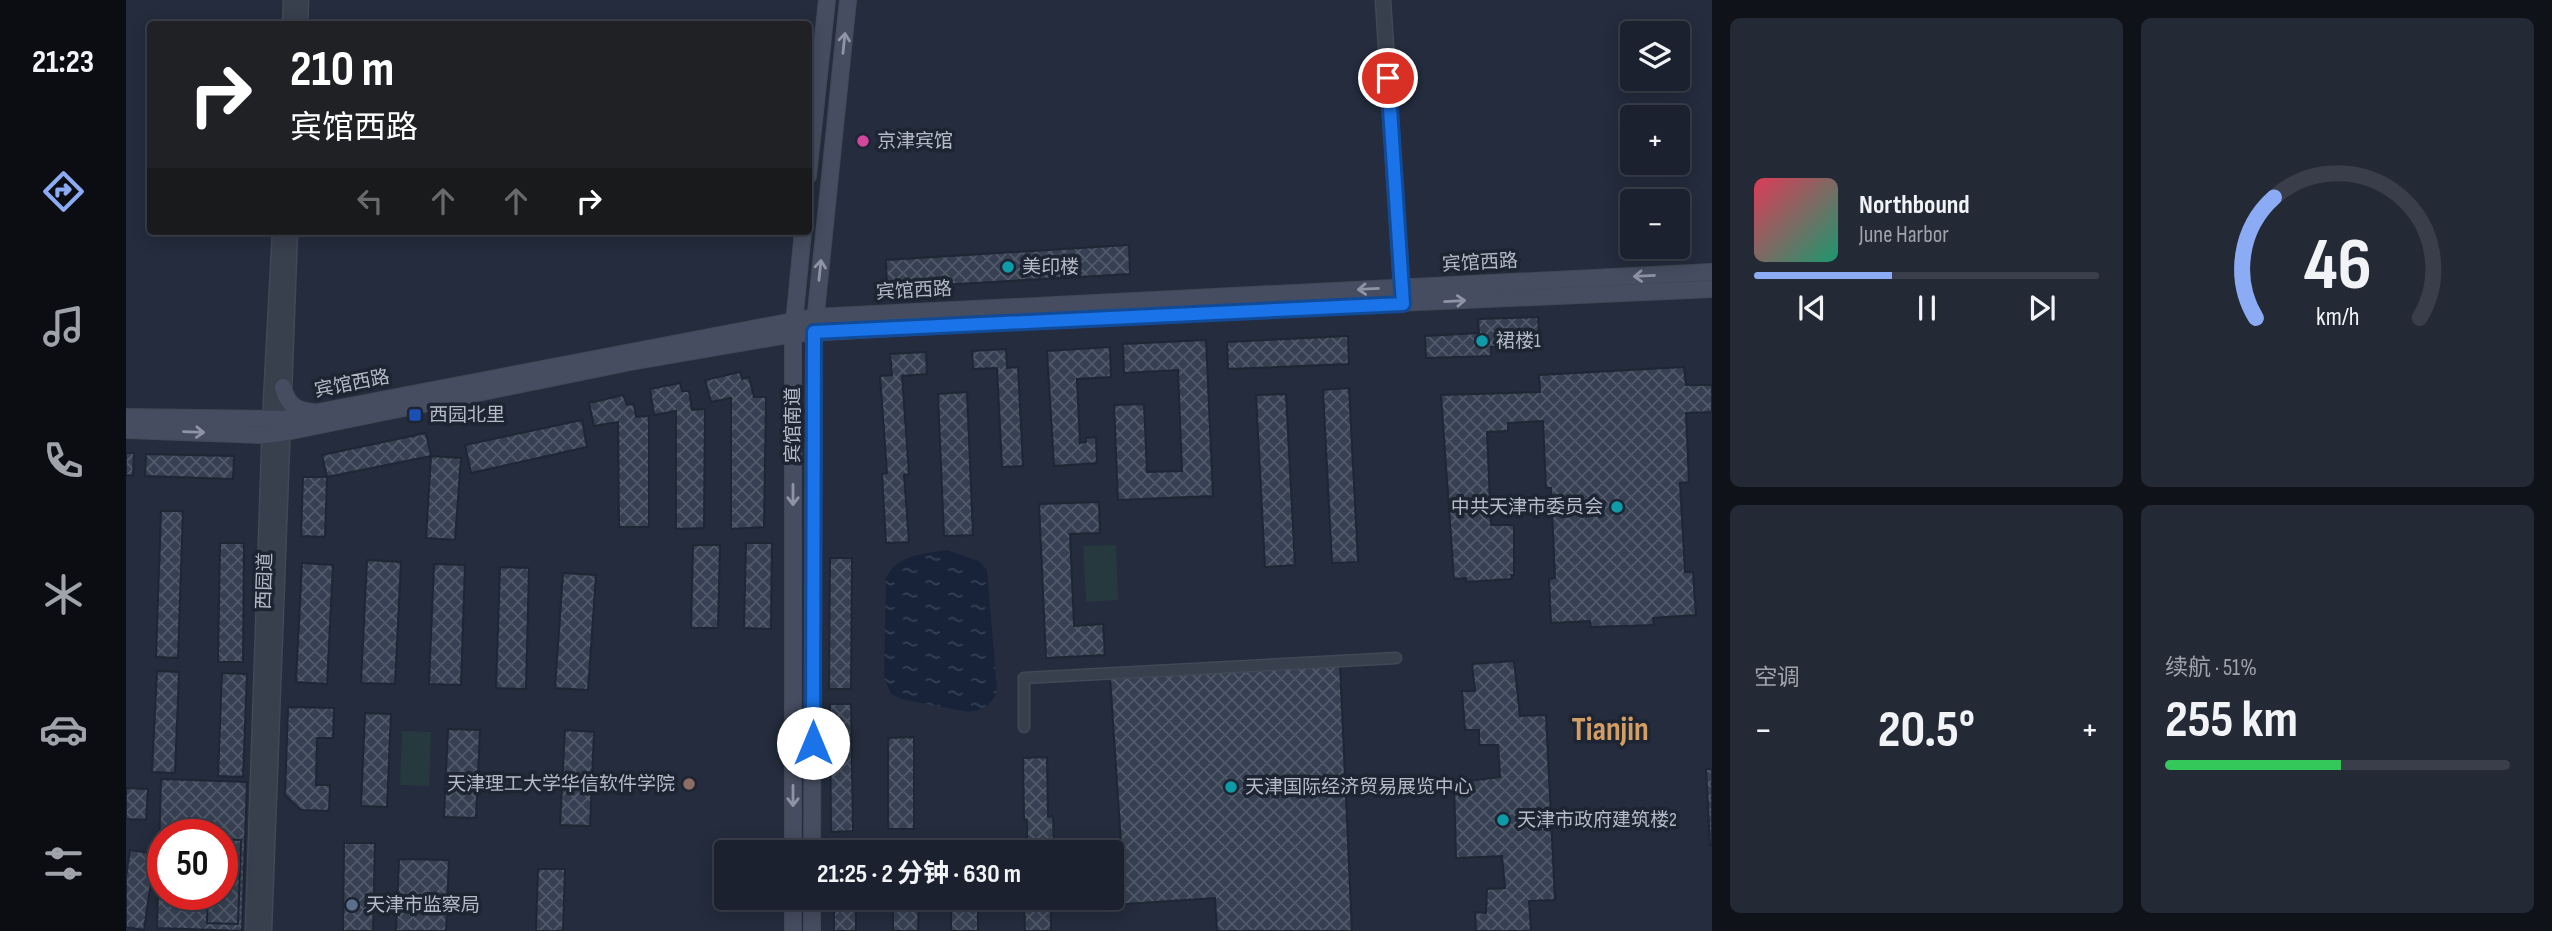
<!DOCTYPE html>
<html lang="zh">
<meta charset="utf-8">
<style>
:root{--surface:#1b212e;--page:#242936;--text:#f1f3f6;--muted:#a0a3aa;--line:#393e4a;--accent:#8cabf5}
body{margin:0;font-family:"Sofia Sans Condensed","Noto Sans SC",sans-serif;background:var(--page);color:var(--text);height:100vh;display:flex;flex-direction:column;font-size:26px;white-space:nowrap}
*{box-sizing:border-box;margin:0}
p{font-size:23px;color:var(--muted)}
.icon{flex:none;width:38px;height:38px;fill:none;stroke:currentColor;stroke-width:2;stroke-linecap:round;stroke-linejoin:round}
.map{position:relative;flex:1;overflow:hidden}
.panel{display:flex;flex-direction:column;gap:18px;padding:18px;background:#0f1219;width:840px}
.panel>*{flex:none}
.guide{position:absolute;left:21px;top:21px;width:665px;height:214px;border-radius:7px;box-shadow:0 4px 18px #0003,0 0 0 2px var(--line);background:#202124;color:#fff;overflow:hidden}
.buttons{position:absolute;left:1494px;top:21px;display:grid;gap:14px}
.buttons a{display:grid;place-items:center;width:70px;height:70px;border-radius:7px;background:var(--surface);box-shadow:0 4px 18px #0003,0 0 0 2px var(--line);font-size:35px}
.speed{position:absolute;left:21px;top:819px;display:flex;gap:14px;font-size:35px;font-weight:700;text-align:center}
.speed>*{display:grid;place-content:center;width:91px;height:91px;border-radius:50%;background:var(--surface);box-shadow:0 4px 18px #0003,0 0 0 2px var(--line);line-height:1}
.speed .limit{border:10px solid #d22;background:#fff;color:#111}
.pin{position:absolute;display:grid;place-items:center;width:60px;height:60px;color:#fff;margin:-30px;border:4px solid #fff;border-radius:50%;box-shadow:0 2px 7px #0007}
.me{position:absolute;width:77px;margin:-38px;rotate:0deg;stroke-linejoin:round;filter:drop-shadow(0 0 5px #0008)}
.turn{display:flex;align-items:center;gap:24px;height:147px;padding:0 28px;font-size:32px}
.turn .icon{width:91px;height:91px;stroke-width:2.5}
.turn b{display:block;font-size:49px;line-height:60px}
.lanes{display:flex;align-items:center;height:66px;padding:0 28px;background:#0003;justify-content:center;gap:35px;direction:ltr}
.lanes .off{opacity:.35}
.big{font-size:52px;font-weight:700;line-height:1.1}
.panel .card{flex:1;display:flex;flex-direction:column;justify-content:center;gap:10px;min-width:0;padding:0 24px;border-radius:10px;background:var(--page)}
.panel .dial{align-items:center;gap:0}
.dial svg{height:182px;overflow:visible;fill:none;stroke:var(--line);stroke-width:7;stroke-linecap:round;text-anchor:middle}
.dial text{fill:var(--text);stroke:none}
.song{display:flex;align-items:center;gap:21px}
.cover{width:84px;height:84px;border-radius:10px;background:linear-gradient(135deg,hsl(350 70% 55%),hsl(160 70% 35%))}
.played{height:7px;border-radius:4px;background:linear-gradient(90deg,var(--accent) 40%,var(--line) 40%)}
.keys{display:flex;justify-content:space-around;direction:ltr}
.heat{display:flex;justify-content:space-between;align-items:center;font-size:38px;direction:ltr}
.charge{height:10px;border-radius:5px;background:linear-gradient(90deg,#34c759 51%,var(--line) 0)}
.panel .tiles{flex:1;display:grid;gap:18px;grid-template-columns:repeat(2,1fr)}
.trip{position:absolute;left:588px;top:840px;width:410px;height:70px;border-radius:7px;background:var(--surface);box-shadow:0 4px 18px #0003,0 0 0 2px var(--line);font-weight:700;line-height:70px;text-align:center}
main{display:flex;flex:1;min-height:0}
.tab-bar{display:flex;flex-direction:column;width:126px;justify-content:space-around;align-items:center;background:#0b0d12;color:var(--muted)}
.tab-bar .icon{width:49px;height:49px}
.tab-bar .selected{color:var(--accent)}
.tab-bar b{font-size:32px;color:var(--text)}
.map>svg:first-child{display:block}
.pitch{fill:#26393e}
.water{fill:url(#water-ripples)}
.building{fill:url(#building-cross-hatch);stroke:#1f2634;stroke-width:2;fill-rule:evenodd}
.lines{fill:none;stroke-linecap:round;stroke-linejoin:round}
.minor-casing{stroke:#414856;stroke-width:13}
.tertiary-casing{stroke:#414856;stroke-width:17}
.secondary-casing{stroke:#414856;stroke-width:18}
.minor{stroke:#383f4d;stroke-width:10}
.tertiary{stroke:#383f4d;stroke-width:14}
.secondary{stroke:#464d60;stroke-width:16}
.oneway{stroke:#8e94a4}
.route-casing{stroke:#114b97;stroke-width:18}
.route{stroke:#1a73e8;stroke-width:12}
.hotel-dot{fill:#d1479c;stroke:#1d2432;stroke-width:2.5}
.culture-dot{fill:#0f9aa8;stroke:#1d2432;stroke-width:2.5}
.transit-dot{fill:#1a4fb4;stroke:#1d2432;stroke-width:2.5}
.education-dot{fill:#8d6e63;stroke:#1d2432;stroke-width:2.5}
.service-dot{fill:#5c6f8a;stroke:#1d2432;stroke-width:2.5}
.labels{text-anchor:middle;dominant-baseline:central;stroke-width:7;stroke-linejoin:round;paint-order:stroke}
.poi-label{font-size:19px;fill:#b4bac8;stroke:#1d2432;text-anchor:start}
.street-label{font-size:19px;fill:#b4bac8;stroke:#1d2432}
.town-label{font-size:33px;font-weight:bold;fill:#d29e65;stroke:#1d2432}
</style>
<main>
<nav class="tab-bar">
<b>21:23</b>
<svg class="icon selected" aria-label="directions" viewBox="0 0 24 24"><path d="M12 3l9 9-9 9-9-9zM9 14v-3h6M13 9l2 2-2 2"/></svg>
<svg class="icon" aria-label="music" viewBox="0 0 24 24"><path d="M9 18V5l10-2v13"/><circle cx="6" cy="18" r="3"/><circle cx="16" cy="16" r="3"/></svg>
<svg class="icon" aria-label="phone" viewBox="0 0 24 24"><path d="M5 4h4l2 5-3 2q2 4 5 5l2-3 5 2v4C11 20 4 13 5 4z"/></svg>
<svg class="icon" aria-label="climate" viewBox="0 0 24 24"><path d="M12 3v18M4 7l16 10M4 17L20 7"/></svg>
<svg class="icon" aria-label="car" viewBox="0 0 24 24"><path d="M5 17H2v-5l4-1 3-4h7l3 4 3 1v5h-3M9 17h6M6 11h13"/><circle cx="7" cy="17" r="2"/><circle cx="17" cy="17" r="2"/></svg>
<svg class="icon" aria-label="filters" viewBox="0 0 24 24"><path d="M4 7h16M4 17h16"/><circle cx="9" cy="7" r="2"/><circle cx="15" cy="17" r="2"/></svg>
</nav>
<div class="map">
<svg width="1586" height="931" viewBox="0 0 1586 931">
<defs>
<pattern id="water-ripples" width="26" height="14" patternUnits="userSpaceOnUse" patternTransform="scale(1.75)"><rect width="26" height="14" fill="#18233a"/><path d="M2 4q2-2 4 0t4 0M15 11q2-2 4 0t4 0" fill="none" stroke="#374155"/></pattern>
<pattern id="building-cross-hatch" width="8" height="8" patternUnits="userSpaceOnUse" patternTransform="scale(1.75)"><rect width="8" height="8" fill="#364052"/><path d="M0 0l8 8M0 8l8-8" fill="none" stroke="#515a69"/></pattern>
</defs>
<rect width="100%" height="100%" fill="#242c3d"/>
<!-- pitch -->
<g class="pitch">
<path d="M 990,545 L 992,600 L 960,602 L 957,546 Z"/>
<path d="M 276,731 L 305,732 L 303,786 L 274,785 Z"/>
</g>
<!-- water -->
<path class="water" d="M 821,550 L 853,561 L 861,570 L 871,690 C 867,705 857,710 842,712 L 775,699 L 765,694 L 758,677 L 760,578 C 772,554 797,554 821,550 Z"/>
<!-- building -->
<g class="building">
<path d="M 1003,245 L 1004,274 L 761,288 L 760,260 Z"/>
<path d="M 1412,317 L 1414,346 L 1365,347 L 1365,356 L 1300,358 L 1299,336 L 1353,333 L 1352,319 Z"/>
<path d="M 1222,336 L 1223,364 L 1102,369 L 1101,342 Z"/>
<path d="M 1080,340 L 1087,496 L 992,500 L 988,405 L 1018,404 L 1021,472 L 1056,471 L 1052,370 L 998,373 L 997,344 Z"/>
<path d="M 984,347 L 985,377 L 951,379 L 954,443 L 960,442 L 960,438 L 970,437 L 971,463 L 928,466 L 921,351 Z"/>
<path d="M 880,349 L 881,368 L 892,367 L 897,466 L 876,467 L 871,368 L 847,369 L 846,351 Z"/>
<path d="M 800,352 L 801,374 L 776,376 L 783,474 L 778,475 L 783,542 L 760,543 L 756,474 L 761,473 L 754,376 L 766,375 L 764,354 Z"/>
<path d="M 1558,367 L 1560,385 L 1586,385 L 1586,412 L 1560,413 L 1563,482 L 1554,483 L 1559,572 L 1567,572 L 1570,615 L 1527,618 L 1528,625 L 1465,627 L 1464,621 L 1425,623 L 1423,579 L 1429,578 L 1425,488 L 1420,488 L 1417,421 L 1382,423 L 1382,431 L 1361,432 L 1365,525 L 1388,525 L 1388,575 L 1385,575 L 1386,579 L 1340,582 L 1340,578 L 1328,579 L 1315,395 L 1414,392 L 1413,375 Z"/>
<path d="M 614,372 L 616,379 L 623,377 L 628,397 L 640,397 L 638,527 L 605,529 L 605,398 L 585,402 L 579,380 Z"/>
<path d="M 554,383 L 556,391 L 563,391 L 566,410 L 579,409 L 578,528 L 550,529 L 550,411 L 528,415 L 524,389 Z"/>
<path d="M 1223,388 L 1232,562 L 1206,563 L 1197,390 Z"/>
<path d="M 841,392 L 847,535 L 818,536 L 812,394 Z"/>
<path d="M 1160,394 L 1169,565 L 1139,567 L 1130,395 Z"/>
<path d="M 497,395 L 501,405 L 508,404 L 510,417 L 523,416 L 523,527 L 493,527 L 492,422 L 468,426 L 463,403 Z"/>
<path d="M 456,420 L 461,447 L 345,473 L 339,445 Z"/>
<path d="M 300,433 L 305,456 L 201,477 L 196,455 Z"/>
<path d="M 0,453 L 8,453 L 7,476 L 0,475 Z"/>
<path d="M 20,454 L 108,456 L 107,479 L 19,476 Z"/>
<path d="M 305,456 L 335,458 L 329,540 L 300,538 Z"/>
<path d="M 177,477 L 201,477 L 199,537 L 175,536 Z"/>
<path d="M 973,502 L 974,533 L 944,534 L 948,626 L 977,624 L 979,655 L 920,658 L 913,504 Z"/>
<path d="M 35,511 L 57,511 L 52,658 L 30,657 Z"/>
<path d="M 94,543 L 118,543 L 117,662 L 92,662 Z"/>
<path d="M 620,543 L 646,543 L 645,629 L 618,628 Z"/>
<path d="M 567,545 L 594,545 L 592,628 L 565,628 Z"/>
<path d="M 704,558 L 726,558 L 725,689 L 703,689 Z"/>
<path d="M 241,560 L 275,562 L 269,684 L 235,683 Z"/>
<path d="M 176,563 L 207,565 L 201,684 L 170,682 Z"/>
<path d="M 308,564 L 339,565 L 335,685 L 303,684 Z"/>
<path d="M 374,567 L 403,568 L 400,689 L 370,688 Z"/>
<path d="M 437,573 L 470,575 L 462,690 L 429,688 Z"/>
<path d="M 1388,661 L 1394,716 L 1420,715 L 1429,900 L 1403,901 L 1405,931 L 1350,931 L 1349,912 L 1360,913 L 1361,889 L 1379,888 L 1376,856 L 1330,858 L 1328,783 L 1374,777 L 1372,745 L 1353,745 L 1353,730 L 1339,730 L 1336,691 L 1349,691 L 1346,664 Z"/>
<path d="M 1214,665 L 1226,931 L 1091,931 L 1089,898 L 999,904 L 984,676 Z"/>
<path d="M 31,671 L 53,672 L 49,773 L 26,772 Z"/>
<path d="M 96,673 L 121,674 L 117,777 L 92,776 Z"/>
<path d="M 704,704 L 725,704 L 727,831 L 705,832 Z"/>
<path d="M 162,707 L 208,708 L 207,738 L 191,738 L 190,785 L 204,785 L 203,811 L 175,810 L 159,795 Z"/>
<path d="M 239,713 L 265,714 L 261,807 L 235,806 Z"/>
<path d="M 322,729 L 354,730 L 350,818 L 318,817 Z"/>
<path d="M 439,730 L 468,732 L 464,826 L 434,825 Z"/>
<path d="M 788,737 L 788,829 L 762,829 L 762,738 Z"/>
<path d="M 921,757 L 922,817 L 927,816 L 928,852 L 901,852 L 901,820 L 898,820 L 897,758 Z"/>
<path d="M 1580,769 L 1586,769 L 1586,846 L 1584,846 Z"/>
<path d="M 35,779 L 121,782 L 116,931 L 31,928 ZM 37,835 L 96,835 L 96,894 L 37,894 Z"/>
<path d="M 0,788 L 22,789 L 20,820 L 0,819 Z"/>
<path d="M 96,839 L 115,840 L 112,924 L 81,923 L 82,894 L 96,894 Z"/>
<path d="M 218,843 L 249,843 L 247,931 L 217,931 Z"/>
<path d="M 729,846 L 729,852 L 708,852 L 708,847 Z"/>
<path d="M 4,850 L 29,854 L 18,930 L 0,927 L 0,877 Z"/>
<path d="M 273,859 L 323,860 L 320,931 L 270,931 Z"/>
<path d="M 412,869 L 439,869 L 437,931 L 410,931 Z"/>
<rect x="708" y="898" width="22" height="33"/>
<path d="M 767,898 L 793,898 L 792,931 L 767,931 Z"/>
<rect x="825" y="898" width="27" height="33"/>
<path d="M 898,898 L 925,898 L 925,931 L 899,931 Z"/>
</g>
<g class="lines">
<!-- minor casing -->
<g class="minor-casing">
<path id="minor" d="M 898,727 L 898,678 L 1270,658"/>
</g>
<!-- tertiary casing -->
<g class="tertiary-casing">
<g id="tertiary">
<path d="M 1257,0 L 1276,299"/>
<path d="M 164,24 L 165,0"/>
<path d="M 174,24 L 175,0"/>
<path d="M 127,931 L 144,420 L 154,231"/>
<path d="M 138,931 L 164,231"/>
</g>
</g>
<!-- secondary casing -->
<g class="secondary-casing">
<g id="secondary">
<path d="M 682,176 L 701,0"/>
<path d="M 157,387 C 161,404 169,410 186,412"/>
<path d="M 0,417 L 156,419 L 689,317 L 1586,272"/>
<path d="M 0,430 L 138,435 L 155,433 L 504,362 L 667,334 L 917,319 L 1586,289"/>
<path d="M 667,852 L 667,334 L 677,231"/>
<path d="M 686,852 L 688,332 L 722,0"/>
<path d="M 667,898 L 667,931"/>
<path d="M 686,931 L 686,898"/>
</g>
</g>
<!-- minor -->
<use href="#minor" class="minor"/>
<!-- tertiary -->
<use href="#tertiary" class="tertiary"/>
<!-- secondary -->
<use href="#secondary" class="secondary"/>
</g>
<!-- one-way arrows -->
<defs><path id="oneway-shaft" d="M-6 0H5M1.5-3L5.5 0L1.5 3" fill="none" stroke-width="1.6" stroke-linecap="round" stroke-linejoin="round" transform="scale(1.75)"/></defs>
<g class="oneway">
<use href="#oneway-shaft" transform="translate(718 43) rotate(-84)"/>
<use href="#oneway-shaft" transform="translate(694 270) rotate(-84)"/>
<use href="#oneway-shaft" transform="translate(1518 276) rotate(177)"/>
<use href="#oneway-shaft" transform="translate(1242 289) rotate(177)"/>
<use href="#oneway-shaft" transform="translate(1329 301) rotate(-3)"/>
<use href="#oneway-shaft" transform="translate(68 432) rotate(2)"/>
<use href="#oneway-shaft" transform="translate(667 495) rotate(90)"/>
<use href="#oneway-shaft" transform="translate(667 796) rotate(90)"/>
</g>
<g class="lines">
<!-- route casing -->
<g class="route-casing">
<path id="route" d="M 687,743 L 688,332 L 1277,304 L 1262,78"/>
</g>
<!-- route -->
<use href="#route" class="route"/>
</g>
<!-- markers -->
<circle class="hotel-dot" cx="737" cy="141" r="7"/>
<g class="culture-dot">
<circle cx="882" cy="267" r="7"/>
<circle cx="1356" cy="341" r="7"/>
<circle cx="1491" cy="507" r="7"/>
<circle cx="1105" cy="787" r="7"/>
<circle cx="1377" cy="820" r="7"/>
</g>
<rect class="transit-dot" x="282" y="408" width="14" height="14" rx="3.5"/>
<circle class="education-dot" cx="563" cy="784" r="7"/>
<circle class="service-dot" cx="226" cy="905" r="7"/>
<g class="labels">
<!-- poi labels -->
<g class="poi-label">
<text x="751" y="141">京津宾馆</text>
<text x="896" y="267">美印楼</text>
<text x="1370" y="341">裙楼1</text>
<text x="303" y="415">西园北里</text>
<text x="1477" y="507" text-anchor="end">中共天津市委员会</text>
<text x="549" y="784" text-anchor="end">天津理工大学华信软件学院</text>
<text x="1119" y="787">天津国际经济贸易展览中心</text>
<text x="1391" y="820">天津市政府建筑楼2</text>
<text x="240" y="905">天津市监察局</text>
</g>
<!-- street labels -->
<g class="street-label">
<text transform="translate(1354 263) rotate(-3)">宾馆西路</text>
<text transform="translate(788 291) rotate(-3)">宾馆西路</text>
<text transform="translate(226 384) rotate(-11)">宾馆西路</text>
<text transform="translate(667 425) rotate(-90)">宾馆南道</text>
<text transform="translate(139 581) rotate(-88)">西园道</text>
</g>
<!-- town labels -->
<g class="town-label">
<text x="1484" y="730">Tianjin</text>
</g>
</g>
</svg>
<div class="buttons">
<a><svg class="icon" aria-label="layers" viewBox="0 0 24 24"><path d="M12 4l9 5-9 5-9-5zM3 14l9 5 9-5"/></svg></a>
<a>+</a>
<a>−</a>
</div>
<div class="speed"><div class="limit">50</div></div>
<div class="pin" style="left:1262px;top:78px;background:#d93025"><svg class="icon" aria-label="arrive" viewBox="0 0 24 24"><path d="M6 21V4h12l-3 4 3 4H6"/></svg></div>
<svg class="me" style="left:687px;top:743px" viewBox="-20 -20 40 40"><circle r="19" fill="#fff"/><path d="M0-13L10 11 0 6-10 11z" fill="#1a73e8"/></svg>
<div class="trip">21:25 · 2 分钟 · 630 m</div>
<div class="guide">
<div class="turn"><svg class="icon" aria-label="right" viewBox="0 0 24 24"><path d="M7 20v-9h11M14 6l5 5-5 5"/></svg><div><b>210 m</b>宾馆西路</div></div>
<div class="lanes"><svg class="icon off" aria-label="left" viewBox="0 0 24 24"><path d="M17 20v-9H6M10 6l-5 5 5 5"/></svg><svg class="icon off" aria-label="ahead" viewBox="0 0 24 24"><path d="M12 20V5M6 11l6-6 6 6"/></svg><svg class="icon off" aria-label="ahead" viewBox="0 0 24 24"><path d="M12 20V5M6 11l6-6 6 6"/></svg><svg class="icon" aria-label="right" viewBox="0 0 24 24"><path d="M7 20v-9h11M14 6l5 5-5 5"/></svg></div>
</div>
</div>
<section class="panel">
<div class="tiles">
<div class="card">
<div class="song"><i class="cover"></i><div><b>Northbound</b><p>June Harbor</p></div></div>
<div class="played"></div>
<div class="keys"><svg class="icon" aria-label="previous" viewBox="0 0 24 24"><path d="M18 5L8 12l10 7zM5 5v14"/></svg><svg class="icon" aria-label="pause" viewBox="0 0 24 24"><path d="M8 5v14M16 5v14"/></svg><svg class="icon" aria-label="next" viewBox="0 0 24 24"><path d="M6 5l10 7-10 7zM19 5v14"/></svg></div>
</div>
<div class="card dial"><svg viewBox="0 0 100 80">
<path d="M14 69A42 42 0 1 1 86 69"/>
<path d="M14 69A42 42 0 0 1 22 16" stroke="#8cabf5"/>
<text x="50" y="56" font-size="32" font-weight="700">46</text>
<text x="50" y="72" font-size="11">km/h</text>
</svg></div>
<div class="card"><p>空调</p>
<div class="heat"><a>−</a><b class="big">20.5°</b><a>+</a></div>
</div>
<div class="card"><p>续航 · 51%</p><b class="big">255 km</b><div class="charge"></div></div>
</div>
</section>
</main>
